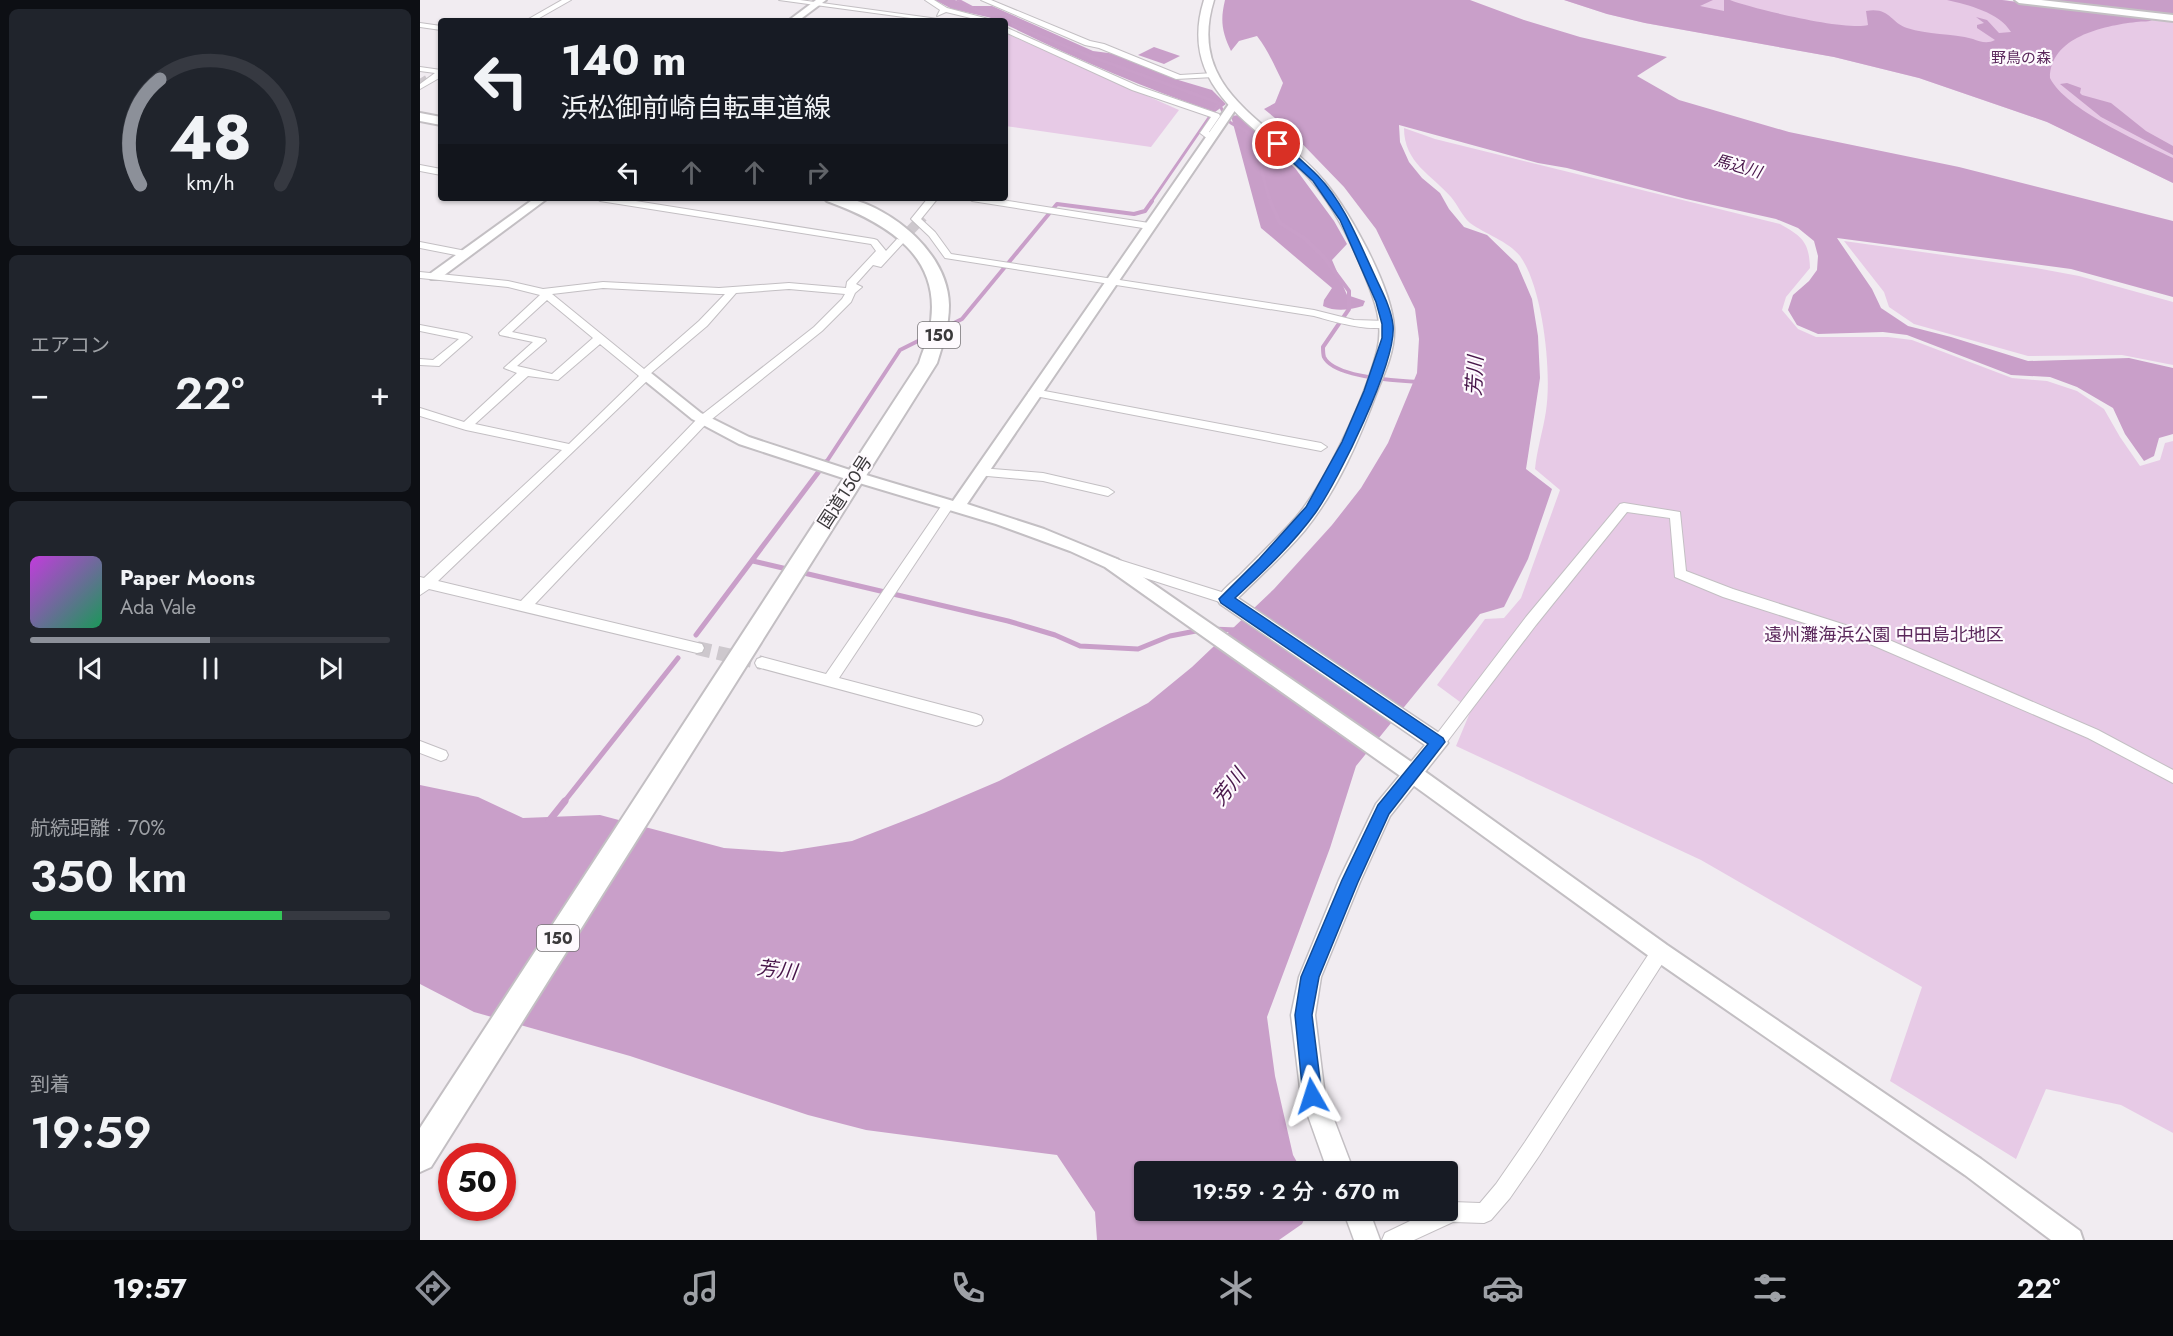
<!DOCTYPE html>
<html lang="ja">
<meta charset="utf-8">
<style>
:root{--surface:#171b24;--page:#20242c;--text:#f1f3f6;--muted:#9ea1a6;--line:#363941;--accent:#8c9099}
body{margin:0;font-family:Jost,"Noto Sans JP",sans-serif;background:var(--page);color:var(--text);height:100vh;display:flex;flex-direction:column;font-size:22px;white-space:nowrap}
*{box-sizing:border-box;margin:0}
p{font-size:20px;color:var(--muted)}
.icon{flex:none;width:33px;height:33px;fill:none;stroke:currentColor;stroke-width:2;stroke-linecap:round;stroke-linejoin:round}
.map{position:relative;flex:1;overflow:hidden}
.panel{display:flex;flex-direction:column;gap:9px;padding:9px;background:#0d0f14;width:420px}
.panel>*{flex:none}
.top-card{position:absolute;left:18px;top:18px;width:570px;height:183px;border-radius:6px;box-shadow:0 2px 4px #0004;background:#171b24;color:var(--text);overflow:hidden}
.speed{position:absolute;left:18px;top:1143px;display:flex;gap:12px;font-size:30px;font-weight:700;text-align:center}
.speed>*{display:grid;place-content:center;width:78px;height:78px;border-radius:50%;background:var(--surface);box-shadow:0 2px 4px #0004;line-height:1}
.speed .limit{border:9px solid #d22;background:#fff;color:#111}
.pin{position:absolute;display:grid;place-items:center;width:51px;height:51px;color:#fff;margin:-26px;border:3px solid #fff;border-radius:50%;box-shadow:0 2px 6px #0007}
.me{position:absolute;width:66px;margin:-33px;rotate:354deg;stroke-linejoin:round;filter:drop-shadow(0 0 4px #0008)}
.turn{display:flex;align-items:center;gap:21px;height:126px;padding:0 24px;font-size:27px}
.turn .icon{width:78px;height:78px;stroke-width:2.5}
.turn b{display:block;font-size:42px;line-height:51px}
.lanes{display:flex;align-items:center;height:57px;padding:0 24px;background:#0003;justify-content:center;gap:30px;direction:ltr}
.lanes .off{opacity:.35}
.big{font-size:45px;font-weight:600;line-height:1.1}
.panel .tile{flex:1;display:flex;flex-direction:column;justify-content:center;gap:9px;min-width:0;padding:0 21px;border-radius:9px;background:var(--page)}
.panel .dial{align-items:center;gap:0}
.dial svg{height:156px;overflow:visible;fill:none;stroke:var(--line);stroke-width:7;stroke-linecap:round;text-anchor:middle}
.dial text{fill:var(--text);stroke:none}
.song{display:flex;align-items:center;gap:18px}
.cover{width:72px;height:72px;border-radius:9px;background:linear-gradient(135deg,hsl(290 70% 55%),hsl(150 70% 35%))}
.played{height:6px;border-radius:3px;background:linear-gradient(90deg,var(--accent) 50%,var(--line) 50%)}
.keys{display:flex;justify-content:space-around;direction:ltr}
.heat{display:flex;justify-content:space-between;align-items:center;font-size:33px;direction:ltr}
.charge{height:9px;border-radius:4px;background:linear-gradient(90deg,#34c759 70%,var(--line) 0)}
.trip{position:absolute;left:714px;top:1161px;width:324px;height:60px;border-radius:6px;background:var(--surface);box-shadow:0 2px 4px #0004;font-weight:600;line-height:60px;text-align:center}
.tab-bar{display:flex;height:96px;justify-content:space-around;align-items:center;background:#090b0e;color:var(--muted)}
.tab-bar .icon{width:42px;height:42px}
.tab-bar .current{color:var(--accent)}
.tab-bar b{font-size:27px;color:var(--text)}
main{display:flex;flex:1;min-height:0}
.map>svg:first-child{display:block}
.green{fill:#e7cae6}
.forest{fill:#c89ec8}
.water{fill:#c99fc9}
.lines{fill:none;stroke-linecap:round;stroke-linejoin:round}
.stream-far3{stroke:#c99fc9;stroke-width:3}
.stream-far2{stroke:#c99fc9;stroke-width:4}
.stream-far1{stroke:#c99fc9;stroke-width:5}
.stream{stroke:#c99fc9;stroke-width:7}
.minor-tunnel-far2{stroke:#cdc8cd;stroke-width:8;stroke-dasharray:8 4;stroke-linecap:butt}
.minor-tunnel-far1{stroke:#cdc8cd;stroke-width:10;stroke-dasharray:10 5;stroke-linecap:butt}
.minor-tunnel{stroke:#cdc8cd;stroke-width:14;stroke-dasharray:14 7;stroke-linecap:butt}
.minor-casing{stroke:#c3bfc3;stroke-width:2}
.tertiary-casing{stroke:#c3bfc3;stroke-width:4}
.secondary-casing{stroke:#c3bfc3;stroke-width:3}
.trunk-casing{stroke:#c3bfc3;stroke-width:4}
.minor{fill:#fff;fill-rule:evenodd}
.tertiary{fill:#fff;fill-rule:evenodd}
.secondary{fill:#fff;fill-rule:evenodd}
.trunk{fill:#fff;fill-rule:evenodd}
.route{fill:#1a73e8;stroke:#114b97;stroke-width:1.5}
.labels{text-anchor:middle;dominant-baseline:central;stroke-width:4.5;stroke-linejoin:round;paint-order:stroke}
.far-park-label{font-size:15px;fill:#5a275b;stroke:#fefafe}
.far-water-label{font-size:16px;font-style:italic;fill:#471549;stroke:#fefafe}
.shield{fill:#fefafe;stroke:#767376;stroke-width:1.5}
.shield-label{font-size:16px;font-weight:bold;fill:#3b393b}
.street-label{font-size:18px;fill:#3b393b;stroke:#fefafe}
.park-label{font-size:18px;fill:#5a275b;stroke:#fefafe}
.water-label{font-size:20px;font-style:italic;fill:#471549;stroke:#fefafe}
</style>
<main>
<section class="panel">
<div class="tile dial"><svg viewBox="0 0 100 80">
<path d="M14 69A42 42 0 1 1 86 69"/>
<path d="M14 69A42 42 0 0 1 24 15" stroke="#8c9099"/>
<text x="50" y="56" font-size="32" font-weight="700">48</text>
<text x="50" y="72" font-size="11">km/h</text>
</svg></div>
<div class="tile"><p>エアコン</p>
<div class="heat"><a>−</a><b class="big">22°</b><a>+</a></div>
</div>
<div class="tile">
<div class="song"><i class="cover"></i><div><b>Paper Moons</b><p>Ada Vale</p></div></div>
<div class="played"></div>
<div class="keys"><svg class="icon" aria-label="previous" viewBox="0 0 24 24"><path d="M18 5L8 12l10 7zM5 5v14"/></svg><svg class="icon" aria-label="pause" viewBox="0 0 24 24"><path d="M8 5v14M16 5v14"/></svg><svg class="icon" aria-label="next" viewBox="0 0 24 24"><path d="M6 5l10 7-10 7zM19 5v14"/></svg></div>
</div>
<div class="tile"><p>航続距離 · 70%</p><b class="big">350 km</b><div class="charge"></div></div>
<div class="tile"><p>到着</p><b class="big">19:59</b></div>
</section>
<div class="map">
<svg width="1753" height="1240" viewBox="0 0 1753 1240">
<rect width="100%" height="100%" fill="#f1ecf1"/>
<!-- green -->
<g class="green">
<path d="M 1144,0 L 1582,0 L 1753,22 L 1753,183 L 1627,122 L 1499,78 L 1414,57 L 1225,23 L 1187,14 Z"/>
<path d="M 585,33 L 759,110 L 731,147 L 585,126 Z"/>
<path d="M 984,128 L 1015,139 L 1360,224 C 1383,237 1389,242 1390,268 L 1366,297 L 1362,310 L 1378,329 L 1396,337 L 1468,337 L 1492,340 L 1592,378 L 1627,381 L 1657,391 L 1684,409 L 1700,437 L 1720,466 L 1740,460 L 1745,443 L 1753,441 L 1753,1133 L 1701,1105 L 1626,1089 L 1596,1159 L 1470,1081 L 1502,987 L 1281,860 L 1036,746 L 1051,710 L 1017,685 L 1065,619 L 1084,618 L 1101,598 L 1140,490 L 1115,469 C 1117,449 1123,431 1126,411 C 1132,372 1123,288 1100,256 C 1088,241 1065,234 1050,223 C 1042,216 1038,205 1031,197 C 1012,175 984,163 984,128 Z"/>
<path d="M 1424,241 L 1616,268 L 1659,276 L 1753,302 L 1753,365 L 1702,355 L 1608,356 L 1494,324 L 1469,307 L 1464,292 Z"/>
</g>
<!-- forest -->
<g class="forest">
<path d="M 515,0 L 535,0 L 550,6 L 572,6 L 673,51 L 696,54 L 755,79 L 792,90 L 806,104 L 795,112 C 722,87 654,58 585,24 L 585,21 L 532,9 Z"/>
<path d="M 1144,0 L 1293,0 L 1280,6 L 1304,11 L 1304,0 L 1310,0 C 1333,9 1427,31 1448,25 L 1446,11 C 1471,7 1470,23 1487,28 C 1508,35 1531,33 1553,39 C 1560,42 1568,44 1575,40 L 1557,28 L 1557,25 L 1564,23 L 1556,17 L 1567,20 L 1579,33 L 1591,32 C 1579,12 1548,5 1527,0 L 1582,0 L 1732,20 C 1730,22 1723,21 1716,22 C 1683,26 1630,37 1630,78 C 1645,109 1722,143 1753,158 L 1753,183 L 1627,122 L 1499,78 L 1414,57 L 1225,23 L 1187,14 Z"/>
<path d="M 1628,0 L 1753,0 L 1753,16 L 1632,1 Z"/>
<path d="M 1647,83 L 1661,88 L 1660,93 L 1662,95 L 1691,103 L 1726,131 L 1753,146 L 1753,155 L 1681,117 L 1640,84 Z"/>
<path d="M 819,115 L 875,168 L 914,221 L 927,244 L 912,260 L 927,295 L 945,301 L 943,306 C 929,310 916,312 903,306 L 904,300 L 912,288 L 841,228 L 811,116 Z"/>
</g>
<!-- water -->
<g class="water">
<path d="M 805,0 L 1050,0 L 1104,20 L 1160,37 L 1247,57 L 1217,76 L 1259,100 L 1369,132 L 1539,167 L 1753,221 L 1753,297 L 1651,269 L 1417,238 L 1452,289 L 1461,308 L 1488,326 L 1531,337 L 1608,361 L 1709,358 L 1753,368 L 1753,434 L 1739,438 L 1734,456 L 1724,461 L 1705,434 L 1693,408 L 1657,387 L 1630,377 L 1591,375 L 1487,335 L 1463,332 L 1398,334 L 1377,325 L 1368,310 L 1373,295 L 1389,281 L 1397,270 L 1398,256 L 1394,241 L 1378,228 L 1356,219 L 1266,199 L 1147,168 L 1118,163 L 979,125 L 980,142 L 989,162 L 1002,178 L 1020,193 L 1029,209 L 1044,227 L 1067,235 L 1097,264 L 1112,299 L 1118,336 L 1120,378 L 1106,469 L 1132,489 L 1108,559 L 1084,607 L 1060,614 L 936,766 L 910,848 L 847,1017 L 855,1076 L 873,1155 L 882,1171 L 724,1172 L 724,1210 L 888,1211 L 882,1224 L 859,1240 L 677,1240 L 675,1212 L 637,1155 L 446,1130 L 388,1115 L 210,1056 L 54,1012 L 0,984 L 0,785 L 58,797 L 103,818 L 180,815 L 304,848 L 362,852 L 432,841 L 504,813 L 579,781 L 728,703 L 772,667 L 854,589 L 912,525 L 941,488 L 968,443 L 997,373 L 999,339 L 995,309 L 956,229 L 924,187 L 866,127 L 844,109 L 855,103 L 863,83 C 855,67 848,50 837,36 L 819,41 L 811,51 C 802,32 800,21 805,0 Z"/>
<path d="M 734,47 L 760,56 L 744,64 L 718,55 Z"/>
</g>
<g class="lines">
<!-- stream-far3 -->
<g class="stream-far3">
<path d="M 538,0 L 561,12 L 675,58 L 799,103 C 802,109 805,119 811,123 C 820,129 828,129 832,139 C 842,160 842,182 851,202"/>
<path d="M 731,202 L 799,103"/>
</g>
<!-- stream-far2 -->
<g class="stream-far2">
<path d="M 850,201 L 860,223 L 884,238 L 903,256 L 929,291 L 929,309 L 903,347 C 903,350 903,354 904,357 C 914,378 979,381 1000,382"/>
<path d="M 522,329 L 542,319 L 637,204 L 714,214 L 725,211 L 732,201"/>
<path d="M 405,464 L 480,350 L 514,333"/>
</g>
<!-- stream-far1 -->
<g class="stream-far1">
<path d="M 333,561 L 588,621 L 635,635 L 660,646 L 718,649 L 750,636 L 781,630"/>
<path d="M 791,629 L 817,630"/>
<path d="M 276,635 L 406,462"/>
<path d="M 144,802 L 258,658"/>
</g>
<!-- stream -->
<path class="stream" d="M 129,821 L 145,801"/>
<!-- minor-tunnel-far2 -->
<path class="minor-tunnel-far2" d="M 0,83 L 9,78"/>
<!-- minor-tunnel-far1 -->
<path class="minor-tunnel-far1" d="M 480,241 L 503,217"/>
<!-- minor-tunnel -->
<path class="minor-tunnel" d="M 277,648 L 342,663"/>
<!-- minor casing -->
<g class="minor-casing">
<g id="minor">
<path d="M 142,0 L 151,0 L 114,21 L 105,21 Z"/>
<path d="M 359,0 L 380,0 L 518,19 L 513,21 Z"/>
<path d="M 505,0 L 514,0 L 527,8 L 576,21 L 563,21 L 526,12 L 517,16 L 520,10 Z"/>
<path d="M 561,0 L 571,0 L 670,41 L 684,44 L 760,75 L 794,73 L 798,75 L 794,77 L 756,79 L 679,48 L 665,45 Z"/>
<path d="M 0,23 L 21,26 L 21,30 L 0,27 Z"/>
<path d="M 585,27 L 718,86 L 799,114 L 800,116 L 789,132 L 795,137 L 788,139 L 780,133 L 791,117 L 712,90 L 585,32 Z"/>
<path d="M 0,67 L 21,70 L 21,77 L 0,89 L 0,84 L 15,73 L 0,71 Z"/>
<path d="M 0,165 L 21,169 L 21,175 L 0,171 Z"/>
<path d="M 175,198 L 197,198 L 454,239 L 457,240 L 466,251 L 477,239 L 485,241 L 461,267 L 453,265 L 436,284 L 442,287 L 435,293 L 431,302 L 402,331 L 287,423 L 115,604 L 282,644 L 284,648 L 282,652 L 277,653 L 9,589 L 0,595 L 0,577 L 4,578 L 142,450 L 46,430 L 0,416 L 0,408 L 44,422 L 97,373 L 84,368 L 113,342 L 80,335 L 79,333 L 120,295 L 88,287 L 0,278 L 0,272 L 88,281 L 123,289 L 183,282 L 299,288 L 369,283 L 426,288 L 427,282 L 456,251 L 451,244 L 180,201 ZM 183,288 L 299,294 L 305,294 L 279,321 L 224,369 L 132,294 ZM 369,289 L 425,294 L 422,299 L 394,327 L 279,417 L 101,601 L 18,581 L 230,378 L 230,374 L 287,326 L 316,293 ZM 127,300 L 173,338 L 132,374 L 97,366 L 126,341 L 125,339 L 92,332 ZM 180,344 L 219,376 L 149,444 L 55,424 L 108,376 L 138,380 Z"/>
<path d="M 508,198 L 518,198 L 501,219 L 515,232 L 531,254 L 894,310 L 934,320 L 967,321 L 972,324 C 957,335 912,321 894,316 L 525,258 L 509,236 L 491,219 Z"/>
<path d="M 547,198 L 569,198 L 729,223 L 734,226 L 729,229 L 552,201 Z"/>
<path d="M 0,242 L 46,251 L 51,254 L 46,257 L 0,248 Z"/>
<path d="M 0,325 L 47,334 L 52,337 L 19,366 L 0,365 L 0,359 L 13,360 L 39,339 L 0,331 Z"/>
<path d="M 614,389 L 901,443 L 907,447 L 901,451 L 610,395 L 608,393 Z"/>
<path d="M 560,468 L 623,473 L 688,488 L 694,492 L 688,496 L 623,481 L 556,475 L 554,472 Z"/>
<path d="M 528,501 L 532,502 L 534,505 L 532,508 L 419,678 L 556,714 L 561,716 L 563,720 L 561,724 L 556,726 L 337,667 L 335,663 L 337,659 L 342,657 L 406,674 L 524,502 Z"/>
<path d="M 1204,503 L 1260,512 L 1266,571 L 1313,589 L 1460,636 L 1678,730 L 1753,770 L 1753,783 L 1668,738 L 1450,644 L 1303,597 L 1255,577 L 1250,518 L 1207,512 L 1116,625 L 1023,747 L 1018,749 L 1013,747 L 1011,743 L 1013,739 L 1106,617 L 1200,504 Z"/>
<path d="M 693,558 L 811,595 L 813,599 L 806,604 L 688,566 L 687,563 L 688,560 Z"/>
<path d="M 0,741 L 26,751 L 28,755 L 26,759 L 21,761 L 0,753 Z"/>
<path d="M 1240,944 L 1246,946 L 1248,952 L 1246,958 L 1119,1156 L 1090,1198 L 1071,1220 L 1064,1223 L 1033,1222 L 994,1240 L 962,1240 L 965,1233 L 1013,1210 L 1028,1210 L 1028,1204 L 1032,1202 L 1060,1203 L 1076,1184 L 1105,1142 L 1234,946 Z"/>
</g>
</g>
<!-- tertiary casing -->
<g class="tertiary-casing">
<g id="tertiary">
<path d="M 396,0 L 406,0 L 378,21 L 368,21 Z"/>
<path d="M 1595,0 L 1621,0 L 1753,15 L 1753,21 L 1599,3 Z"/>
<path d="M 809,104 L 818,106 L 547,504 L 624,529 L 697,559 L 1000,768 L 1247,945 L 1561,1159 L 1660,1231 L 1663,1240 L 1631,1240 L 1545,1175 L 1233,959 L 986,780 L 685,567 L 650,551 L 576,524 L 426,479 L 319,444 L 272,419 L 219,376 L 221,373 L 231,373 L 281,413 L 329,437 L 436,472 L 533,501 Z"/>
<path d="M 115,198 L 128,198 L 19,279 L 11,279 L 11,273 Z"/>
</g>
</g>
<!-- secondary casing -->
<g class="secondary-casing">
<g id="secondary">
<path d="M 784,0 L 794,0 C 766,90 848,120 898,174 C 926,204 972,286 974,328 C 975,349 966,370 958,389 C 940,438 918,489 885,530 C 865,554 840,576 818,598 L 1025,737 L 1028,743 L 970,816 L 940,882 L 901,977 L 895,1015 L 905,1096 L 934,1172 L 908,1172 L 881,1096 L 871,1015 L 879,977 L 919,880 L 956,804 L 1005,745 L 800,604 L 797,599 C 802,590 811,583 819,576 C 836,559 853,542 870,524 C 904,489 945,398 957,351 C 964,324 955,301 945,276 C 932,243 913,205 889,178 C 838,125 756,90 784,0 Z"/>
<path d="M 923,1210 L 949,1210 L 960,1240 L 934,1240 Z"/>
</g>
</g>
<!-- trunk casing -->
<g class="trunk-casing">
<g id="trunk">
<path d="M 0,113 L 21,117 L 21,125 L 0,121 Z"/>
<path d="M 404,198 C 412,198 420,197 427,198 C 474,209 528,254 529,305 C 529,325 523,344 517,363 L 11,1167 L 0,1172 L 0,1128 L 499,363 C 502,353 507,342 509,332 C 526,257 467,223 407,201 Z"/>
</g>
</g>
<!-- minor -->
<use href="#minor" class="minor"/>
<!-- tertiary -->
<use href="#tertiary" class="tertiary"/>
<!-- secondary -->
<use href="#secondary" class="secondary"/>
<!-- trunk -->
<use href="#trunk" class="trunk"/>
</g>
<!-- route -->
<path class="route" d="M 855,142 L 861,142 C 873,153 886,164 898,176 C 924,203 938,240 954,274 C 961,290 971,307 973,325 C 977,361 918,481 896,512 C 873,544 843,572 815,598 L 1023,738 L 1025,742 L 969,814 L 938,882 L 899,977 L 892,1015 L 902,1096 L 899,1102 L 892,1105 L 886,1102 L 883,1096 L 875,1015 L 881,977 L 922,880 L 958,805 L 1008,744 L 801,603 L 799,599 L 839,559 L 886,507 L 922,442 L 944,391 L 962,338 L 962,324 L 956,302 L 920,220 L 893,181 L 855,146 Z"/>
<g class="labels">
<!-- far-park labels -->
<g class="far-park-label">
<text x="1601" y="58">野鳥の森</text>
</g>
<!-- far-water labels -->
<g class="far-water-label">
<text transform="translate(1318 166) rotate(16)">馬込川</text>
</g>
<!-- shield labels -->
<g class="shield">
<rect x="498" y="322" width="42" height="26" rx="4.5"/>
<rect x="117" y="925" width="42" height="26" rx="4.5"/>
</g>
<g class="shield-label">
<text x="519" y="335">150</text>
<text x="138" y="938">150</text>
</g>
<!-- street labels -->
<g class="street-label">
<text transform="translate(425 492) rotate(-57)">国道150号</text>
</g>
<!-- park labels -->
<g class="park-label">
<text x="1464" y="635">遠州灘海浜公園 中田島北地区</text>
</g>
<!-- water labels -->
<g class="water-label">
<text transform="translate(1055 376) rotate(-87)">芳川</text>
<text transform="translate(809 787) rotate(-52)">芳川</text>
<text transform="translate(357 970) rotate(7)">芳川</text>
</g>
</g>
</svg>
<div class="speed"><div class="limit">50</div></div>
<div class="pin" style="left:858px;top:144px;background:#d93025"><svg class="icon" aria-label="arrive" viewBox="0 0 24 24"><path d="M6 21V4h12l-3 4 3 4H6"/></svg></div>
<svg class="me" style="left:892px;top:1096px" viewBox="-20 -20 40 40"><path d="M0-17L14 15 0 8-14 15z" fill="#1a73e8" stroke="#fff" stroke-width="4"/></svg>
<div class="trip">19:59 · 2 分 · 670 m</div>
<div class="top-card">
<div class="turn"><svg class="icon" aria-label="left" viewBox="0 0 24 24"><path d="M17 20v-9H6M10 6l-5 5 5 5"/></svg><div><b>140 m</b>浜松御前崎自転車道線</div></div>
<div class="lanes"><svg class="icon" aria-label="left" viewBox="0 0 24 24"><path d="M17 20v-9H6M10 6l-5 5 5 5"/></svg><svg class="icon off" aria-label="ahead" viewBox="0 0 24 24"><path d="M12 20V5M6 11l6-6 6 6"/></svg><svg class="icon off" aria-label="ahead" viewBox="0 0 24 24"><path d="M12 20V5M6 11l6-6 6 6"/></svg><svg class="icon off" aria-label="right" viewBox="0 0 24 24"><path d="M7 20v-9h11M14 6l5 5-5 5"/></svg></div>
</div>
</div>
</main>
<nav class="tab-bar">
<b>19:57</b>
<svg class="icon current" aria-label="directions" viewBox="0 0 24 24"><path d="M12 3l9 9-9 9-9-9zM9 14v-3h6M13 9l2 2-2 2"/></svg>
<svg class="icon" aria-label="music" viewBox="0 0 24 24"><path d="M9 18V5l10-2v13"/><circle cx="6" cy="18" r="3"/><circle cx="16" cy="16" r="3"/></svg>
<svg class="icon" aria-label="phone" viewBox="0 0 24 24"><path d="M5 4h4l2 5-3 2q2 4 5 5l2-3 5 2v4C11 20 4 13 5 4z"/></svg>
<svg class="icon" aria-label="climate" viewBox="0 0 24 24"><path d="M12 3v18M4 7l16 10M4 17L20 7"/></svg>
<svg class="icon" aria-label="car" viewBox="0 0 24 24"><path d="M5 17H2v-5l4-1 3-4h7l3 4 3 1v5h-3M9 17h6M6 11h13"/><circle cx="7" cy="17" r="2"/><circle cx="17" cy="17" r="2"/></svg>
<svg class="icon" aria-label="filters" viewBox="0 0 24 24"><path d="M4 7h16M4 17h16"/><circle cx="9" cy="7" r="2"/><circle cx="15" cy="17" r="2"/></svg>
<b>22°</b>
</nav>
